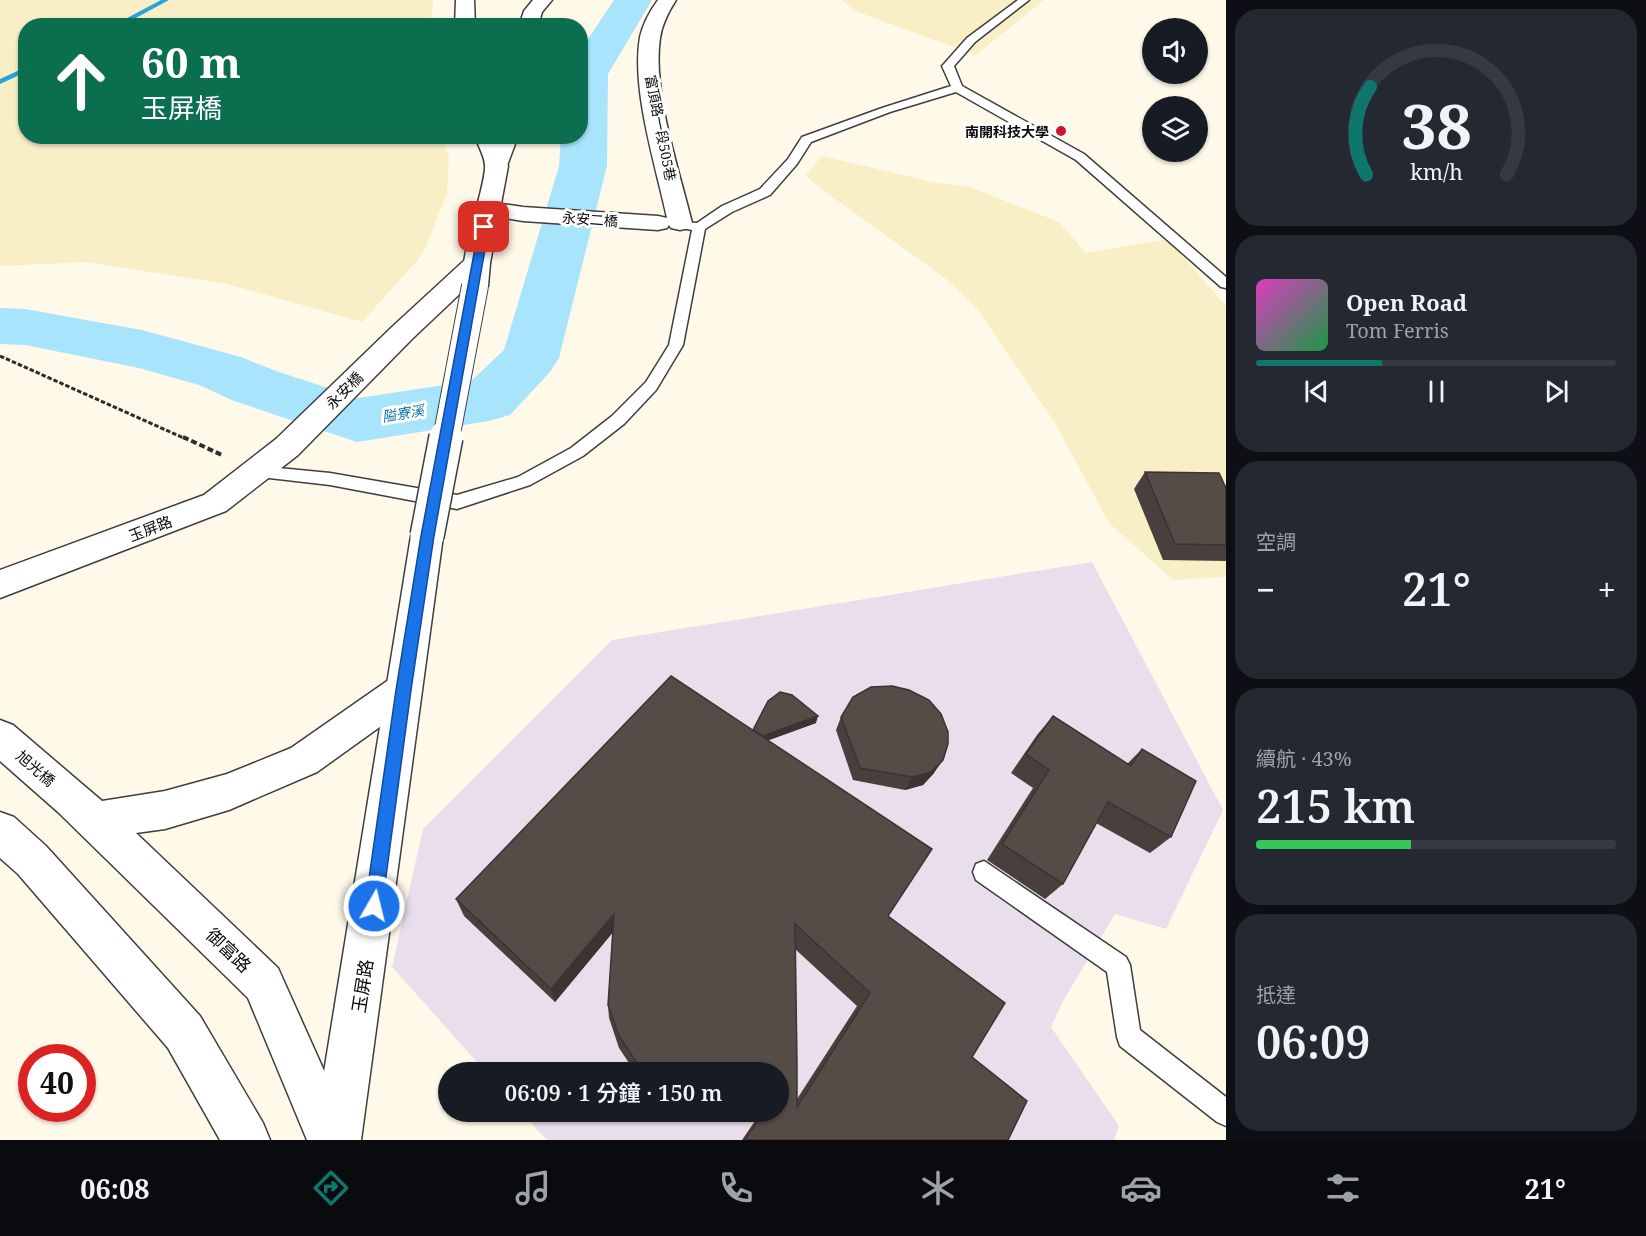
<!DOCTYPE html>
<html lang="zh-TW">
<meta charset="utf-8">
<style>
:root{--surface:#171b24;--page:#242831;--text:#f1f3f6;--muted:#9ea1a6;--line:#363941;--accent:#0f766e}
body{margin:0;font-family:"Noto Serif","Noto Sans TC",serif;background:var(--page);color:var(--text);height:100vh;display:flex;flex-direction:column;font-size:22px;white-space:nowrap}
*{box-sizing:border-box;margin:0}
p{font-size:20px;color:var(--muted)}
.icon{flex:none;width:33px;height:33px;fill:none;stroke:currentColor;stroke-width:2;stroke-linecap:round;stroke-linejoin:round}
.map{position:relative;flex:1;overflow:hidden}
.sheet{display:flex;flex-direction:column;gap:9px;padding:9px;background:#0d0f14;width:420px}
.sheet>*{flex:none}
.hud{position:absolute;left:18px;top:18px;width:570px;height:126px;border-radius:24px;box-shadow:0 2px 4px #0004;background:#0b6e4f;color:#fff;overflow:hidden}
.tools{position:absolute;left:1142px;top:18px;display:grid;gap:12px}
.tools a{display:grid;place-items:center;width:66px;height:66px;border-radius:50%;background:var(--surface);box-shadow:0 2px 4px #0004;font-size:30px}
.speed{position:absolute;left:18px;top:1044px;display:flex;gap:12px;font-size:30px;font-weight:700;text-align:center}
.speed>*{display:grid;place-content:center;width:78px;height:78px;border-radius:50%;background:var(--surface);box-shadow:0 2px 4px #0004;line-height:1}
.speed .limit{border:9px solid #d22;background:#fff;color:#111}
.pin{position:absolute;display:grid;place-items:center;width:51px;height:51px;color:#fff;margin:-26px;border-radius:12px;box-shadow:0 3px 9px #0006}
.me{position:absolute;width:66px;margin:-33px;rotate:8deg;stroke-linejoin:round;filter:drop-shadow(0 0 4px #0008)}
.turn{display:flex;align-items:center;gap:21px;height:126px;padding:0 24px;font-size:27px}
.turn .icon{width:78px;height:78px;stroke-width:2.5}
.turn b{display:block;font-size:42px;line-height:51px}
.big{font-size:45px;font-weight:600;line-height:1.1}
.sheet .widget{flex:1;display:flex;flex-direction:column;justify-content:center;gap:9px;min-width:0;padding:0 21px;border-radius:24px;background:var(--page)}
.sheet .dial{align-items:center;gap:0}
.dial svg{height:156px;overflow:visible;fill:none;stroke:var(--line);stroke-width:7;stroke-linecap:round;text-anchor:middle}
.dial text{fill:var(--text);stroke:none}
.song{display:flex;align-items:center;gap:18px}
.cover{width:72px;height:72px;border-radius:9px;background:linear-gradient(135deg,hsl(310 70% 55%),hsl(140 70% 35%))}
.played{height:6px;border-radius:3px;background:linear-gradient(90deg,var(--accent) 35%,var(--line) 35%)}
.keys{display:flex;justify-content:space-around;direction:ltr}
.heat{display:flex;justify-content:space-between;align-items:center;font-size:33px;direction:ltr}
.charge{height:9px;border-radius:4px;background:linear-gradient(90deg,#34c759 43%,var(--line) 0)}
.trip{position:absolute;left:438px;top:1062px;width:351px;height:60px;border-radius:30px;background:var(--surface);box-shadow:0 2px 4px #0004;font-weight:600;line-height:60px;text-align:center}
.tab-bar{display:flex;height:96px;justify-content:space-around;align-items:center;background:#090b0e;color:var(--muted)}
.tab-bar .icon{width:42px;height:42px}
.tab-bar .active{color:var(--accent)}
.tab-bar b{font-size:27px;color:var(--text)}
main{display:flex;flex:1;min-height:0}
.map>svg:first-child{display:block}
.industrial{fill:#e9deec}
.farmland{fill:#f8efc7}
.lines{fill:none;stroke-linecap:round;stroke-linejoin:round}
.stream{fill:#28a4da;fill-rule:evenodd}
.river{fill:#a8e5fc;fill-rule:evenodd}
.service-casing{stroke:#3e3e3e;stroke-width:3}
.minor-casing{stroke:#3e3e3e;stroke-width:3}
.tertiary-casing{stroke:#3e3e3e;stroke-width:3}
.path-far1{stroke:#2d2d2d;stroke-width:3;stroke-dasharray:4.5 2;stroke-linecap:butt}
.path{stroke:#2d2d2d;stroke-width:4;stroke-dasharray:6 3;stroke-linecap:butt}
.service{fill:#fff;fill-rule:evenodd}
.minor{fill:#fff;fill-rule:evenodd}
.tertiary{fill:#fff;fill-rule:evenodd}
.tertiary-bridge-far1-casing{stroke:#3e3e3e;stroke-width:28;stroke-linecap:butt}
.tertiary-bridge-casing{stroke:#3e3e3e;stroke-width:36;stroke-linecap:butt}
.tertiary-bridge-far1{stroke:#fff;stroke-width:26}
.tertiary-bridge{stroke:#fff;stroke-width:33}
.wall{fill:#49403d;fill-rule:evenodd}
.shaded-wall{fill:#3c3432}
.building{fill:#554b47;stroke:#3c3432;stroke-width:1.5;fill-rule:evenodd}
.route{fill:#1a73e8;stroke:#114b97;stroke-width:1.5}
.poi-dot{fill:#c81730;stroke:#fff;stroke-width:2}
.labels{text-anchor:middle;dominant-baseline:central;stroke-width:6;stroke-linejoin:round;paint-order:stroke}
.far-street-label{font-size:14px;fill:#0b0b0b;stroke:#fff}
.far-poi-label{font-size:14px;font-weight:bold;fill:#0b0b0b;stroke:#fff;text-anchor:end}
.far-water-label{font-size:14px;font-style:italic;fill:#0a72a8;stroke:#fff}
.street-label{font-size:15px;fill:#0b0b0b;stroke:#fff}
.near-street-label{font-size:18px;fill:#0b0b0b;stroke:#fff}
</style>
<main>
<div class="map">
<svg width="1226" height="1140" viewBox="0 0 1226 1140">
<rect width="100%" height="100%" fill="#fff9e9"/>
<!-- industrial -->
<path class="industrial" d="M 1092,562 L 1223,810 L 1166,929 L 1115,914 L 1063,1001 L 1051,1027 L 1119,1126 L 1114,1140 L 547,1140 L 521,1112 L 778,1112 L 778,1072 L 486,1072 L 392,967 L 423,829 L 612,640 Z"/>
<!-- farmland -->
<g class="farmland">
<path d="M 0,0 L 433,0 L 431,25 L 26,26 L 26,136 L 442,137 L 449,157 L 447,193 L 423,254 L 362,322 L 227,284 L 86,262 L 0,266 Z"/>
<path d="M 842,0 L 1044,0 L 976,55 L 855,11 Z"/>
<path d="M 822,156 L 932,182 L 970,187 L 1059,222 L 1086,253 L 1168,239 L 1226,306 L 1226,577 L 1173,580 L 1109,523 L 1055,423 L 978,310 L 946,279 L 816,185 L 805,175 Z"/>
</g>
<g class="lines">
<!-- stream -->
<g class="stream">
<path d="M 161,0 L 169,0 L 121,26 L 112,26 Z"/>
<path d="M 26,67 L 26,72 L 0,84 L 0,79 Z"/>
</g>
<!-- river -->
<path class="river" d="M 614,0 L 652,0 L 608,74 L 607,166 L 559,358 L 550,372 L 510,415 L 489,421 L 357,442 L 234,401 L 199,385 L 139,368 L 25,345 L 0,344 L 0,308 L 25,309 L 142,330 L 241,357 L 276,371 L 358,398 L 471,381 L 504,350 L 559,166 L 561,136 L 580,136 L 580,51 Z"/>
<!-- service casing -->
<g class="service-casing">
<g id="service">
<path d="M 1018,0 L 1029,0 L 975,42 L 954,66 L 962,86 L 1084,154 L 1226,277 L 1226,288 L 1221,287 L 1076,160 L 956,92 L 890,112 L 811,142 L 797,164 L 770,195 L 732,212 L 705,229 L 683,345 L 656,390 L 624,424 L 583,456 L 530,485 L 457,509 L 330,485 L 252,476 L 250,472 L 252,468 L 258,466 L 330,473 L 457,495 L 518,477 L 571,448 L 612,416 L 646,382 L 669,345 L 692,230 L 682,228 L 680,225 L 682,222 L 697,223 L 722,206 L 760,189 L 788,159 L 802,137 L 882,108 L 951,86 L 942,66 L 944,64 L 967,38 Z"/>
<path d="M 984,861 L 1126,957 L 1130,965 L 1140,1030 L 1226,1097 L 1226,1126 L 1217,1122 L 1120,1046 L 1117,1037 L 1107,972 L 976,880 L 973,872 L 976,864 Z"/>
</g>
</g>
<!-- minor casing -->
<g class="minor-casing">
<g id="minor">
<path d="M 533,0 L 552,0 L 542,12 L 538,26 L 519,26 L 524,11 Z"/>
<path d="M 658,0 L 676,0 C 669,11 662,24 660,38 C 652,92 679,169 692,223 L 689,228 L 680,230 L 671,228 L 669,225 L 667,228 L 658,230 L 523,221 L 480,214 L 476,209 L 480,204 L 488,202 L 523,207 L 658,216 L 667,218 C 656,166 631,90 640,37 C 643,24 650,11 658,0 Z"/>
<path d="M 496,136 L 518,136 L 505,171 L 497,173 L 489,171 L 486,166 Z"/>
<path d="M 477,255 L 486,257 L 490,263 L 486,269 L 412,339 L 298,455 L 226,511 L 0,598 L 0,570 L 204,495 L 276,439 L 392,327 L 468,257 Z"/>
<path d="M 403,674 L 416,679 L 421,690 L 416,701 L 317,772 L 229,810 L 165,829 L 136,833 L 278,968 L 355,1140 L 307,1140 L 248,998 L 58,812 L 0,761 L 0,720 L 13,725 L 102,801 L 165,791 L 227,774 L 291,748 L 390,679 Z"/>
<path d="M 0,812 L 14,817 L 46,846 L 200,1016 L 263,1123 L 270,1140 L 220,1140 L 168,1048 L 18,874 L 0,858 Z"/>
</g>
</g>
<!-- tertiary casing -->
<g class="tertiary-casing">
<g id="tertiary">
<path d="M 456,0 L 474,0 L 475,26 L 455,26 Z"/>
<path d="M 475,136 L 497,136 L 508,166 L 490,263 L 488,286 L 484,292 L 475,294 L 466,292 C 453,272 484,194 485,168 C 486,158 478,146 475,136 Z"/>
<path d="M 427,523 L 438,527 L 443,536 L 361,1140 L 313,1140 L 411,536 L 416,527 Z"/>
</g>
</g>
<!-- path-far1 -->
<path class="path-far1" d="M 0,356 L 186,439"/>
<!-- path -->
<path class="path" d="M 183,437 L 222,455"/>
<!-- service -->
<use href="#service" class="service"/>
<!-- minor -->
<use href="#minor" class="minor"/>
<!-- tertiary -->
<use href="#tertiary" class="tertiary"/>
<!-- tertiary-bridge-far1 casing -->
<g class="tertiary-bridge-far1-casing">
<path id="tertiary-bridge-far1" d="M 446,439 L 475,286"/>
</g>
<!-- tertiary-bridge casing -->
<g class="tertiary-bridge-casing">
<path id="tertiary-bridge" d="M 427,536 L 446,437"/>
</g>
<!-- tertiary-bridge-far1 -->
<use href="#tertiary-bridge-far1" class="tertiary-bridge-far1"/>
<!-- tertiary-bridge -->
<use href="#tertiary-bridge" class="tertiary-bridge"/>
</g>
<!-- wall -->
<g class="wall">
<path d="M 1145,472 L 1226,488 L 1226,561 L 1163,560 L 1134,489 Z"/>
<path d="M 1053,716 L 1127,764 L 1142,749 L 1171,837 L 1150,853 L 1096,823 L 1063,884 L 1045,899 L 987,860 L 1033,788 L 1011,773 L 1037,735 Z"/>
<path d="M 841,717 L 934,773 L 923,785 L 905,790 L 853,780 L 836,730 Z"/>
<path d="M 816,723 L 768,740 L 888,916 L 972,1057 L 1008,1140 L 742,1140 L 761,1112 L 778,1112 L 778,1072 L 635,1072 L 619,1048 L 609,1018 L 608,1005 L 613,932 L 555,1002 L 464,916 L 456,899 L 753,730 ZM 795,949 L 857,1006 L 797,1099 Z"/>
</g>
<!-- shaded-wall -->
<g class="shaded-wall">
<path d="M 818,716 L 816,723 L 745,749 L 746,742 Z"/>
<path d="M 943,760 L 934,773 L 923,785 L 905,790 L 913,777 Z"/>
<path d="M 614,914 L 614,931 L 555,1002 L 551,989 Z"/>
</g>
<!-- building -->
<g class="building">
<path d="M 1145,472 L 1219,473 L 1226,488 L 1226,545 L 1175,544 Z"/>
<path d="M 671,676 L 932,849 L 888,916 L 1005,1003 L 972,1057 L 1027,1101 L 1008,1140 L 745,1140 L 764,1112 L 778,1112 L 778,1072 L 643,1072 L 619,1036 L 608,1005 L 614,914 L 551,989 L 456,899 ZM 795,924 L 870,993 L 797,1107 L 797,1064 Z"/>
<path d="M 892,686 L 909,690 L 929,700 L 941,714 L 948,732 L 948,744 L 943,760 L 931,772 L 913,777 L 860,768 L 841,717 L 853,697 L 871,687 Z"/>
<path d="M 780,692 L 792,695 L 818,716 L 763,736 L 753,730 L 768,701 Z"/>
<path d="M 1053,716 L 1131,766 L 1142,749 L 1196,781 L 1171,837 L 1108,802 L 1063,884 L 1002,844 L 1049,770 L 1026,754 Z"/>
</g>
<!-- route -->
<path class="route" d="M 484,224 L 489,227 L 434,536 L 411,690 L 382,906 L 380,912 L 374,915 L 368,912 L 365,906 L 396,690 L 421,536 L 479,227 Z"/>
<!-- markers -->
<circle class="poi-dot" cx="1061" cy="131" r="6"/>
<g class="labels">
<!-- far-street labels -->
<g class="far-street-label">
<text transform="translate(661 128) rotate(79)">富頂路一段505巷</text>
<text transform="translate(590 219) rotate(4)">永安二橋</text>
</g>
<!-- far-poi labels -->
<g class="far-poi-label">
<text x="1049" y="131">南開科技大學</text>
</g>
<!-- far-water labels -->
<g class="far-water-label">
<text transform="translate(403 413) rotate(-9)">隘寮溪</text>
</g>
<!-- street labels -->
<g class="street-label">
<text transform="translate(344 390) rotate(-45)">永安橋</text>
<text transform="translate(150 528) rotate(-21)">玉屏路</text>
<text transform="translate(36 768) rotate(41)">旭光橋</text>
</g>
<!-- near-street labels -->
<g class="near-street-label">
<text transform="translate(229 950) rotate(44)">御富路</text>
<text transform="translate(362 986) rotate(-81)">玉屏路</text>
</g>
</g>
</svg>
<div class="tools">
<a><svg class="icon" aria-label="sound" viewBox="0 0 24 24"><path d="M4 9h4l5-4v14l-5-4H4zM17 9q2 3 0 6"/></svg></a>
<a><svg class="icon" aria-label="layers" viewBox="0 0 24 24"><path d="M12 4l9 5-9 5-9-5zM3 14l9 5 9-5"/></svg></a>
</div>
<div class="speed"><div class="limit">40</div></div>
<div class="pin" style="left:484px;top:227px;background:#d93025"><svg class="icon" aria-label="arrive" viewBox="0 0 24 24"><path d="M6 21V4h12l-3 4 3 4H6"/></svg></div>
<svg class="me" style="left:374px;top:906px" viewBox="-20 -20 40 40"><circle r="17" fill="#1a73e8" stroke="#fff" stroke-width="3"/><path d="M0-11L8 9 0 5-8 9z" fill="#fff"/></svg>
<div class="trip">06:09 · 1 分鐘 · 150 m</div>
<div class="hud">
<div class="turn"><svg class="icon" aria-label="ahead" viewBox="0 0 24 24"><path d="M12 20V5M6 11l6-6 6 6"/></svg><div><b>60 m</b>玉屏橋</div></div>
</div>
</div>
<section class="sheet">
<div class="widget dial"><svg viewBox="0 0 100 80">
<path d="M14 69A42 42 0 1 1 86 69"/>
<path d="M14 69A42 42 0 0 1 16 24" stroke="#0f766e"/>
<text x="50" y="56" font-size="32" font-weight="700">38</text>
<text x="50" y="72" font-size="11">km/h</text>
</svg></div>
<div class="widget">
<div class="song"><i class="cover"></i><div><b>Open Road</b><p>Tom Ferris</p></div></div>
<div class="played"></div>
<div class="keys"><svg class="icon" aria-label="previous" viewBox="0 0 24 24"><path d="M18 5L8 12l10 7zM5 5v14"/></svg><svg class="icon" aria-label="pause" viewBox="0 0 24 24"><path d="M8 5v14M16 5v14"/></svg><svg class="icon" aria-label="next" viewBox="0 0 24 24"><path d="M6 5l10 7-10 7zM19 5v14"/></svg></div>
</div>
<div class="widget"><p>空調</p>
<div class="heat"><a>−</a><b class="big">21°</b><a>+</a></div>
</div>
<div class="widget"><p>續航 · 43%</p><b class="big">215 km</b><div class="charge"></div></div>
<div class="widget"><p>抵達</p><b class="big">06:09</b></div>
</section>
</main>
<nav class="tab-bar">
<b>06:08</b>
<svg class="icon active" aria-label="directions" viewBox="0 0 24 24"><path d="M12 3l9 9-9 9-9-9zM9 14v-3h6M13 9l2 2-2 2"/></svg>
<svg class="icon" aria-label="music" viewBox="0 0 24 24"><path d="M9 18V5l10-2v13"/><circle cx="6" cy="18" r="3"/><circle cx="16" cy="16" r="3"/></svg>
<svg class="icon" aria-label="phone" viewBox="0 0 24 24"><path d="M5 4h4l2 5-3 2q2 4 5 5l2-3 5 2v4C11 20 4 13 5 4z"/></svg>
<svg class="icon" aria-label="climate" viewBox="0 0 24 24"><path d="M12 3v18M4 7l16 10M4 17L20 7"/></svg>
<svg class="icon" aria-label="car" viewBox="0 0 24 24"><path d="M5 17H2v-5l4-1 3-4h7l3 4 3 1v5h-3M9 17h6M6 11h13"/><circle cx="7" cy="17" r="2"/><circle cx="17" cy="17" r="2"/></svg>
<svg class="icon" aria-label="filters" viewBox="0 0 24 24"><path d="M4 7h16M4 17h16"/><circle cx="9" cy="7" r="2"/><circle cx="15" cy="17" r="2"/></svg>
<b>21°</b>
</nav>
